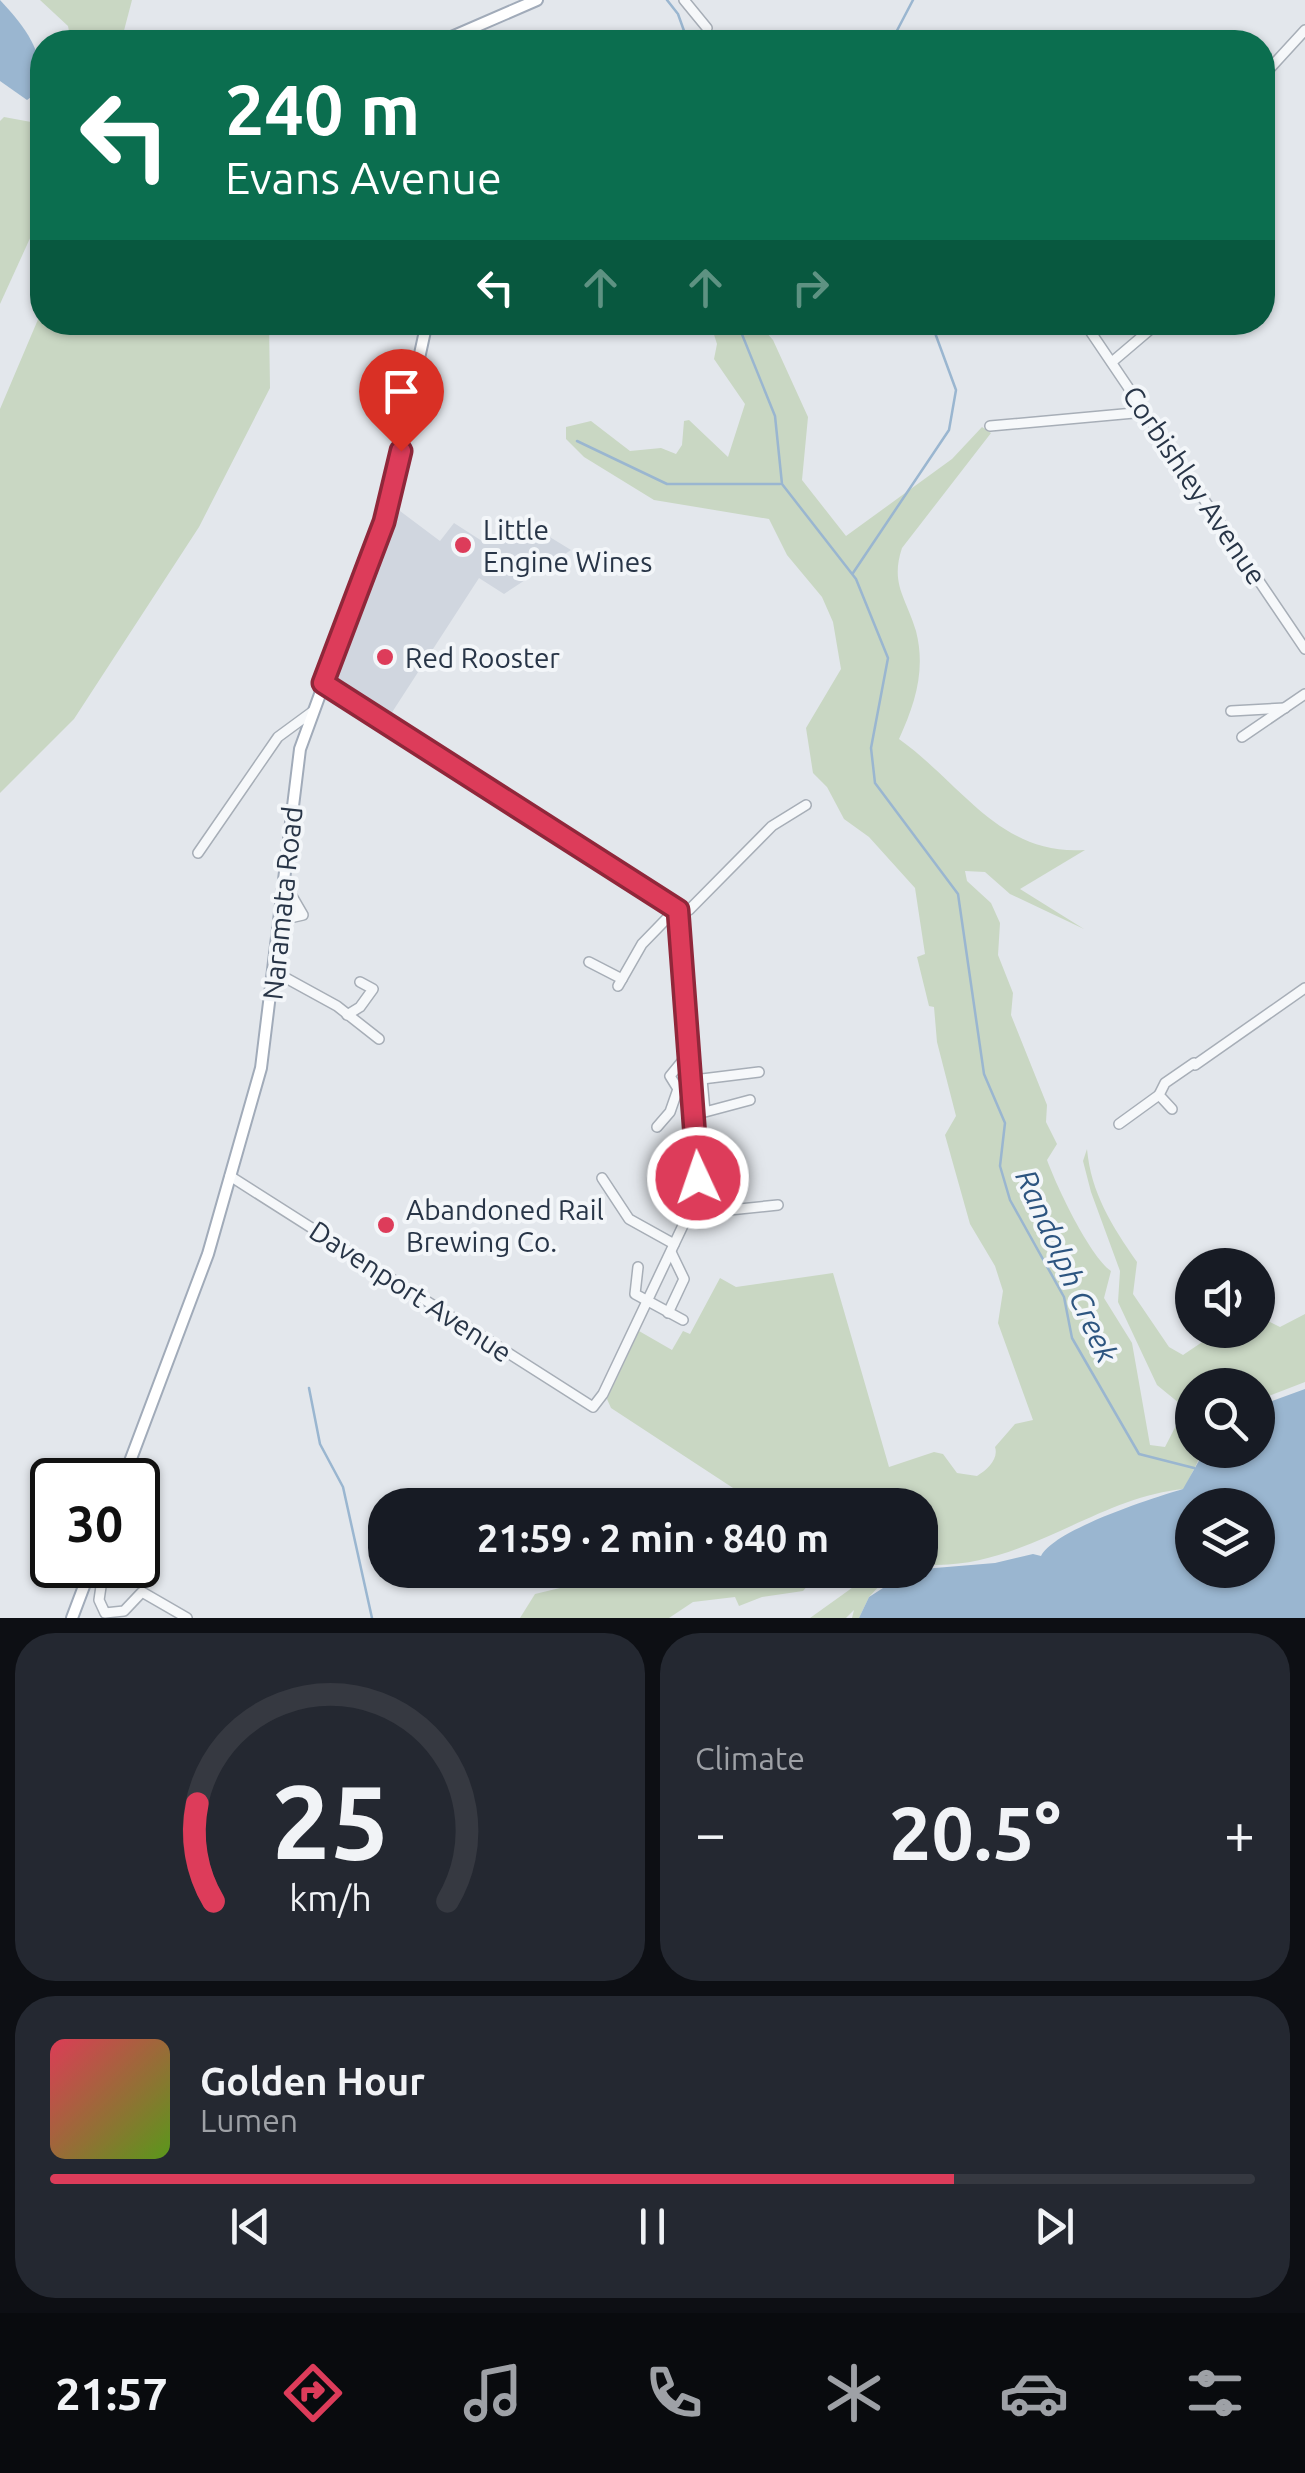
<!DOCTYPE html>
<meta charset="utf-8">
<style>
:root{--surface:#171b24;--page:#242831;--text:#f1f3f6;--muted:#9ea1a6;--line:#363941;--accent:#dd3c5a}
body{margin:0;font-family:Ubuntu,sans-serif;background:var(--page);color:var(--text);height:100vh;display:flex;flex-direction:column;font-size:38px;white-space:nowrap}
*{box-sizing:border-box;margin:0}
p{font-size:32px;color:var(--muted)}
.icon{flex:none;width:55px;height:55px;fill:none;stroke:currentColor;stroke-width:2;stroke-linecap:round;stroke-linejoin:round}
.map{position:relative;height:1618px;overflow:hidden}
.sheet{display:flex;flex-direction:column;gap:15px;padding:15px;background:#0d0f14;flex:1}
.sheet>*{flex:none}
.hud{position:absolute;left:30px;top:30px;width:1245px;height:305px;border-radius:40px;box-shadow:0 2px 8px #0004;background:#0b6e4f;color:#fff;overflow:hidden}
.controls{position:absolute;left:1175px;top:1248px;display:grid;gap:20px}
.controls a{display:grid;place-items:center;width:100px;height:100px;border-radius:50%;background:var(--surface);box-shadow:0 2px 8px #0004;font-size:50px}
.speed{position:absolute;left:30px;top:1458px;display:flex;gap:20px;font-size:50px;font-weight:700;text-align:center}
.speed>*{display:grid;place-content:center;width:130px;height:130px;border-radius:50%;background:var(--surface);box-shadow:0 2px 8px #0004;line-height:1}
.speed .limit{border:5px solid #111;border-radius:15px;background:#fff;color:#111}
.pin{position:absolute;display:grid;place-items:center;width:85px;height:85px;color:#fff;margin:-102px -42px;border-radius:50% 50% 50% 0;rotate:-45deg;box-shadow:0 0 10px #0007}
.pin .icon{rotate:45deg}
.me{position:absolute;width:110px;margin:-55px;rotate:357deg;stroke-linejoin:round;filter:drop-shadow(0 0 8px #0008)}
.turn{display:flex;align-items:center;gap:35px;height:210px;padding:0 30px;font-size:45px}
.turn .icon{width:130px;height:130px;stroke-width:2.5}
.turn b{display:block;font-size:70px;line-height:85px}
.lanes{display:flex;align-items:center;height:95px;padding:0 30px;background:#0003;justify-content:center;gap:50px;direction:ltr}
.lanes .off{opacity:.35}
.big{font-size:75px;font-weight:600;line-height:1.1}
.sheet .widget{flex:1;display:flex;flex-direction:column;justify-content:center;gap:15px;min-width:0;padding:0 35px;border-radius:40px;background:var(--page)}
.sheet .dial{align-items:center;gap:0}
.dial svg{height:260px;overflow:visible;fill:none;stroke:var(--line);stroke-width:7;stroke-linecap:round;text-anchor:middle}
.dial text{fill:var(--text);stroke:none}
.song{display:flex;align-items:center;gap:30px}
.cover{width:120px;height:120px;border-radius:15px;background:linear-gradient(135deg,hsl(350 70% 55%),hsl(90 70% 35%))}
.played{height:10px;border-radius:5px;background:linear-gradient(90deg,var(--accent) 75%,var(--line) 75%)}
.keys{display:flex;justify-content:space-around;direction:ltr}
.heat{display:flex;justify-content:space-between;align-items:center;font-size:55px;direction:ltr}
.sheet .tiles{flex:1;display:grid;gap:15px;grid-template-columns:1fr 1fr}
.widget:last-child{grid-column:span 2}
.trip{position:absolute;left:368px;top:1488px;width:570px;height:100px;border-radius:40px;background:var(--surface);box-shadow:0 2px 8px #0004;font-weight:600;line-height:100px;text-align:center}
.tabs{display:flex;height:160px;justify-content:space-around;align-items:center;background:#090b0e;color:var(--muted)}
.tabs .icon{width:70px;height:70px}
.tabs .active{color:var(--accent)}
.tabs b{font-size:45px;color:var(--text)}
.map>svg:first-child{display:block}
.built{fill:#d0d6df}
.green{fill:#c9d7c3}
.water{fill:#9ab6d0;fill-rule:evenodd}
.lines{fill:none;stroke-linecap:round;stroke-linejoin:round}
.stream{stroke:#9ab6d0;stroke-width:2.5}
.minor-casing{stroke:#a7aeb7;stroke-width:12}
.major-casing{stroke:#a1abb9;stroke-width:14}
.minor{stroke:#f6f8fa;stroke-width:9}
.major{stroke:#fff;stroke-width:10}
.route-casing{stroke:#90273a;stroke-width:25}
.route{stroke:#dd3c5a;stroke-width:18}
.poi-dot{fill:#dd3c5a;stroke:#f3f6f9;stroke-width:4}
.labels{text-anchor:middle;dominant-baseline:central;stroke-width:8;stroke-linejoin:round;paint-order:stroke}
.street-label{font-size:28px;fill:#283547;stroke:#f3f6f9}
.poi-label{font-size:28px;fill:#283547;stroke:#f3f6f9;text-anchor:start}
.water-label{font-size:30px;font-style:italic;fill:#2d5580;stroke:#f3f6f9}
</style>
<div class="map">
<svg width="1305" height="1618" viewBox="0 0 1305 1618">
<rect width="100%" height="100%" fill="#e3e7ec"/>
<!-- built -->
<path class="built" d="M 400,511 L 440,541 L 454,523 L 485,543 L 522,520 L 571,550 L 504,594 L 479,578 L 389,717 L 334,681 L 334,676 Z"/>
<!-- green -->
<g class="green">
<path d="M 40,0 L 132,0 L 121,42 L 71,42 L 68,26 Z"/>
<path d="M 4,117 L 42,124 L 42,212 L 0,304 L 0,121 Z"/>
<path d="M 42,310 L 42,322 L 269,323 L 270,388 L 199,527 L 74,719 L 0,793 L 0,409 Z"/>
<path d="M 710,322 L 758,323 L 773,340 L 808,417 L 802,480 L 846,536 L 952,459 L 982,427 L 991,433 L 902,548 C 890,584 906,597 916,631 C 926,670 915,704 899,739 C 962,784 1000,856 1085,850 L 1020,889 L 1084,929 L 1010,894 L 985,872 L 965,871 L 967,881 L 991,903 L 1000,923 L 998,955 L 1013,993 L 1011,1015 L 1047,1105 L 1046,1122 L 1057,1144 L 1047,1160 C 1057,1187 1089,1255 1111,1271 L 1104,1298 L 1132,1343 L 1150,1445 L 1165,1447 L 1185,1408 L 1157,1385 L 1118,1302 L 1120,1271 L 1091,1192 L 1083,1161 L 1087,1149 C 1091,1193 1112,1226 1137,1262 L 1133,1294 L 1169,1347 L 1183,1355 L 1220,1330 L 1258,1330 L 1258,1316 L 1280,1327 L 1305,1314 L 1305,1382 L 1258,1400 L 1258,1385 L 1192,1385 L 1192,1450 L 1197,1450 L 1198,1461 L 1184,1489 C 1094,1497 1018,1574 920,1564 L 920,1505 L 759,1505 L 611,1408 L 607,1399 L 639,1331 L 672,1350 L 683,1331 L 690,1334 L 720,1278 L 736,1287 L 833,1273 L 889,1467 L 934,1452 L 943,1454 L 957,1473 L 977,1476 C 987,1470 999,1459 995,1447 L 1015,1424 L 1033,1420 L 998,1323 L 1003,1291 L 995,1266 L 970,1224 L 945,1135 L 956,1116 L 937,1042 L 934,1007 L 929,1006 L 917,957 L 925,954 L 915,888 L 869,837 L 844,819 L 827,787 L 813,773 L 806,728 L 841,669 L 833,622 L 822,597 L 787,555 L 769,519 L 654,500 L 584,457 L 566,439 L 566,427 L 591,421 L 630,451 L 661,448 L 676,454 L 682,445 L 684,421 L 689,420 L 728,457 L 745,404 L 714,359 L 717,344 Z"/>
<path d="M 594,1570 L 821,1570 L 803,1591 L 762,1597 L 739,1606 L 735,1597 L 693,1602 L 669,1618 L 520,1618 L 535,1594 L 564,1587 Z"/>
<path d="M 877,1570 L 894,1570 L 869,1597 L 859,1618 L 852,1618 L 854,1610 L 846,1618 L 810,1618 Z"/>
</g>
<!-- water -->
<g class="water">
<path d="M 0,0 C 26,28 43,50 42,89 L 27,100 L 0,81 Z"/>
<path d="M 1305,1389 L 1305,1618 L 859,1618 L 869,1597 L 911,1570 L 995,1563 L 1033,1554 L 1041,1556 C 1055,1529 1153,1498 1183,1489 L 1205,1450 L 1258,1450 L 1258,1406 ZM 1192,1505 L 1258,1505 L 1258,1570 L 1192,1570 Z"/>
</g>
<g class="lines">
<!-- stream -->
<g class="stream">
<path d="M 667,0 L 678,14 L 688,42"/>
<path d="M 891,42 L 913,0"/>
<path d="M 737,322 L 775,416 L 782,484 L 856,579 L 888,658 L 871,748 L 875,783 L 958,894 L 984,1074 L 1005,1123 L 1000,1166 L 1010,1200 L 1064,1297 L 1072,1338 L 1139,1454 L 1194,1468"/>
<path d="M 577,441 L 667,484 L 780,484"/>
<path d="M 853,573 L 949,430 L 956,390 L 931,322"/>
<path d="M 309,1388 L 320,1444 L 343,1487 L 372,1618"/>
</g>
<!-- minor casing -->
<g class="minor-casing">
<g id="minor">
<path d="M 684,0 L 707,28"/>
<path d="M 1262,77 L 1305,30"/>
<path d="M 1084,322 L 1305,649"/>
<path d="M 1112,362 L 1159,322"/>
<path d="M 990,426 L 1145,412"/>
<path d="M 323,683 L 678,910"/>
<path d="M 1231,711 L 1285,708"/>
<path d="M 1242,737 L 1305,694"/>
<path d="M 198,853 L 278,737 L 312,712"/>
<path d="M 281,920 L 303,915 L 285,884"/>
<path d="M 589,962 L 622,979"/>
<path d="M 275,972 L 337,1006 L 379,1039"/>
<path d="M 618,986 L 642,944 L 676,909"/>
<path d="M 347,1015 L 360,1007 L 373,989 L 360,982"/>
<path d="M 1195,1065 L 1305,988"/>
<path d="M 702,1079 L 759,1072"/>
<path d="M 690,1080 L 702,1079 L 705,1112 L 750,1100"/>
<path d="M 1172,1109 L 1159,1095 L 1165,1083 L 1194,1063"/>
<path d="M 1119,1124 L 1159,1095"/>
<path d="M 657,1127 L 670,1112 L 678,1089 L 670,1076 L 688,1054"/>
<path d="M 230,1176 L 593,1407 L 603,1394 L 696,1198 L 698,1164 L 678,910 L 689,910 L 772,826 L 806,805"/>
<path d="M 602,1178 L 629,1219 L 674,1244"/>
<path d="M 693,1205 L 710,1212 L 778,1205"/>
<path d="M 638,1267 L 635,1294 L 683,1320"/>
<path d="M 668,1313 L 684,1279 L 671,1252"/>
<path d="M 97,1565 L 103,1573 L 99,1600 L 105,1613 L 124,1611 L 142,1592 L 187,1618"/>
</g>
</g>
<!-- major casing -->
<g class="major-casing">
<g id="major">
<path d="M 440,42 L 537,0"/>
<path d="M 123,1480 L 208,1254 L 261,1068 L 300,749 L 383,522 L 427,322"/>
<path d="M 72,1618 L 92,1565"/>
</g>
</g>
<!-- minor -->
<use href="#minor" class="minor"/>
<!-- major -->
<use href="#major" class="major"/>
</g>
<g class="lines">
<!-- route casing -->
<g class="route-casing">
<path id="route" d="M 401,451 L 384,522 L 323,683 L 678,910 L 698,1178"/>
</g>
<!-- route -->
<use href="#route" class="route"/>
</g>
<!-- markers -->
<g class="poi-dot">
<circle cx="463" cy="545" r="10"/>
<circle cx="385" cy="657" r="10"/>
<circle cx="386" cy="1225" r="10"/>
</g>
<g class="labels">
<!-- street labels -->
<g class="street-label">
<text transform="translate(1195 485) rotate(56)">Corbishley Avenue</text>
<text transform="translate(282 903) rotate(-84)">Naramata Road</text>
<text transform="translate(411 1291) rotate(33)">Davenport Avenue</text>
</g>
<!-- poi labels -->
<g class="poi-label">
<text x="483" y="529">Little<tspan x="483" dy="32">Engine Wines</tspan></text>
<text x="405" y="657">Red Rooster</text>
<text x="406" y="1209">Abandoned Rail<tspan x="406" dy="32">Brewing Co.</tspan></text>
</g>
<!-- water labels -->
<g class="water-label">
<text transform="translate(1067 1266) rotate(66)">Randolph Creek</text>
</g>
</g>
</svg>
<div class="controls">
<a><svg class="icon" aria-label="sound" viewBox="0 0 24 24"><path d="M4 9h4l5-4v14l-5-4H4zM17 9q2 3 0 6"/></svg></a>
<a><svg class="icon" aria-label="search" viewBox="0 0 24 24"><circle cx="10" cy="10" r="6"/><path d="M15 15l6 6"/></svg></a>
<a><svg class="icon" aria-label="layers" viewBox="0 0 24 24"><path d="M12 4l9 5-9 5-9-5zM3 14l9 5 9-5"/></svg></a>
</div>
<div class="speed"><div class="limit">30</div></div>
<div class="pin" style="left:401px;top:451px;background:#d93025"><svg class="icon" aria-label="arrive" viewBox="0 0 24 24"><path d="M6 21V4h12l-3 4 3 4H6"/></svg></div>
<svg class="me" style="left:698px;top:1178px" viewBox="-20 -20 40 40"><circle r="17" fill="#dd3c5a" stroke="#fff" stroke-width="3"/><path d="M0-11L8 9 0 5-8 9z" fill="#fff"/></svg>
<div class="trip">21:59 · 2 min · 840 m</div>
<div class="hud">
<div class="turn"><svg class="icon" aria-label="left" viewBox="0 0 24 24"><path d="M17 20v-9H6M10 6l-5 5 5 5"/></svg><div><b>240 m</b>Evans Avenue</div></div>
<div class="lanes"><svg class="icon" aria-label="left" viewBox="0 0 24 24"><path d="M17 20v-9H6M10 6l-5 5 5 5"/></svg><svg class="icon off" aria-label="ahead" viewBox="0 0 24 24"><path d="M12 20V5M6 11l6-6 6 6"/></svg><svg class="icon off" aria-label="ahead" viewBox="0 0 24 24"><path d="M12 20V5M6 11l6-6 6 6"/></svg><svg class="icon off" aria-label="right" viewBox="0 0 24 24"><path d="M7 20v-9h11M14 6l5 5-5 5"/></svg></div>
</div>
</div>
<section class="sheet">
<div class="tiles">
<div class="widget dial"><svg viewBox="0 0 100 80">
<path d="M14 69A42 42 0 1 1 86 69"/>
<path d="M14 69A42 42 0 0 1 9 39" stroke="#dd3c5a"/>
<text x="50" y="56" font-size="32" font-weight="700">25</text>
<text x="50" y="72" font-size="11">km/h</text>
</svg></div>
<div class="widget"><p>Climate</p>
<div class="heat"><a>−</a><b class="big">20.5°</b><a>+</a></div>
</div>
<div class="widget">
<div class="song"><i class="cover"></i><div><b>Golden Hour</b><p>Lumen</p></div></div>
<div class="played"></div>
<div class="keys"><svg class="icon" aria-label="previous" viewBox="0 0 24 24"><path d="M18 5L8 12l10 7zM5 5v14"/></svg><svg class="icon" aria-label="pause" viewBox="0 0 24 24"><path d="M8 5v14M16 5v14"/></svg><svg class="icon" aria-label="next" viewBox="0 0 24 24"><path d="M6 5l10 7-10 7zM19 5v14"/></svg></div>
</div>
</div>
</section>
<nav class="tabs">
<b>21:57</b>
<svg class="icon active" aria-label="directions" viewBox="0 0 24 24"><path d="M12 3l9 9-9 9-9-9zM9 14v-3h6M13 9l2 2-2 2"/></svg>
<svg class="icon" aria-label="music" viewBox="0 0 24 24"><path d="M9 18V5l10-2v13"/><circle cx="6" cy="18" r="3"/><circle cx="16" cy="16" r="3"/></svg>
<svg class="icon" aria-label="phone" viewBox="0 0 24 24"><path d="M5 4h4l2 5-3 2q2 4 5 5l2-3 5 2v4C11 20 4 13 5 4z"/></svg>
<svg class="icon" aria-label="climate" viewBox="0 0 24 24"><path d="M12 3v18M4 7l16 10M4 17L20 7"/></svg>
<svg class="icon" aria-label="car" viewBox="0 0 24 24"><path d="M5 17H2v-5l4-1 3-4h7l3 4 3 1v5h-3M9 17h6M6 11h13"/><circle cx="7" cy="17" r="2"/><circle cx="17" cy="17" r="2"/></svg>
<svg class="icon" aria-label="filters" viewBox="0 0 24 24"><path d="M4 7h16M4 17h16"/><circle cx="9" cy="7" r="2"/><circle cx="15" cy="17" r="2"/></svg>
</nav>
